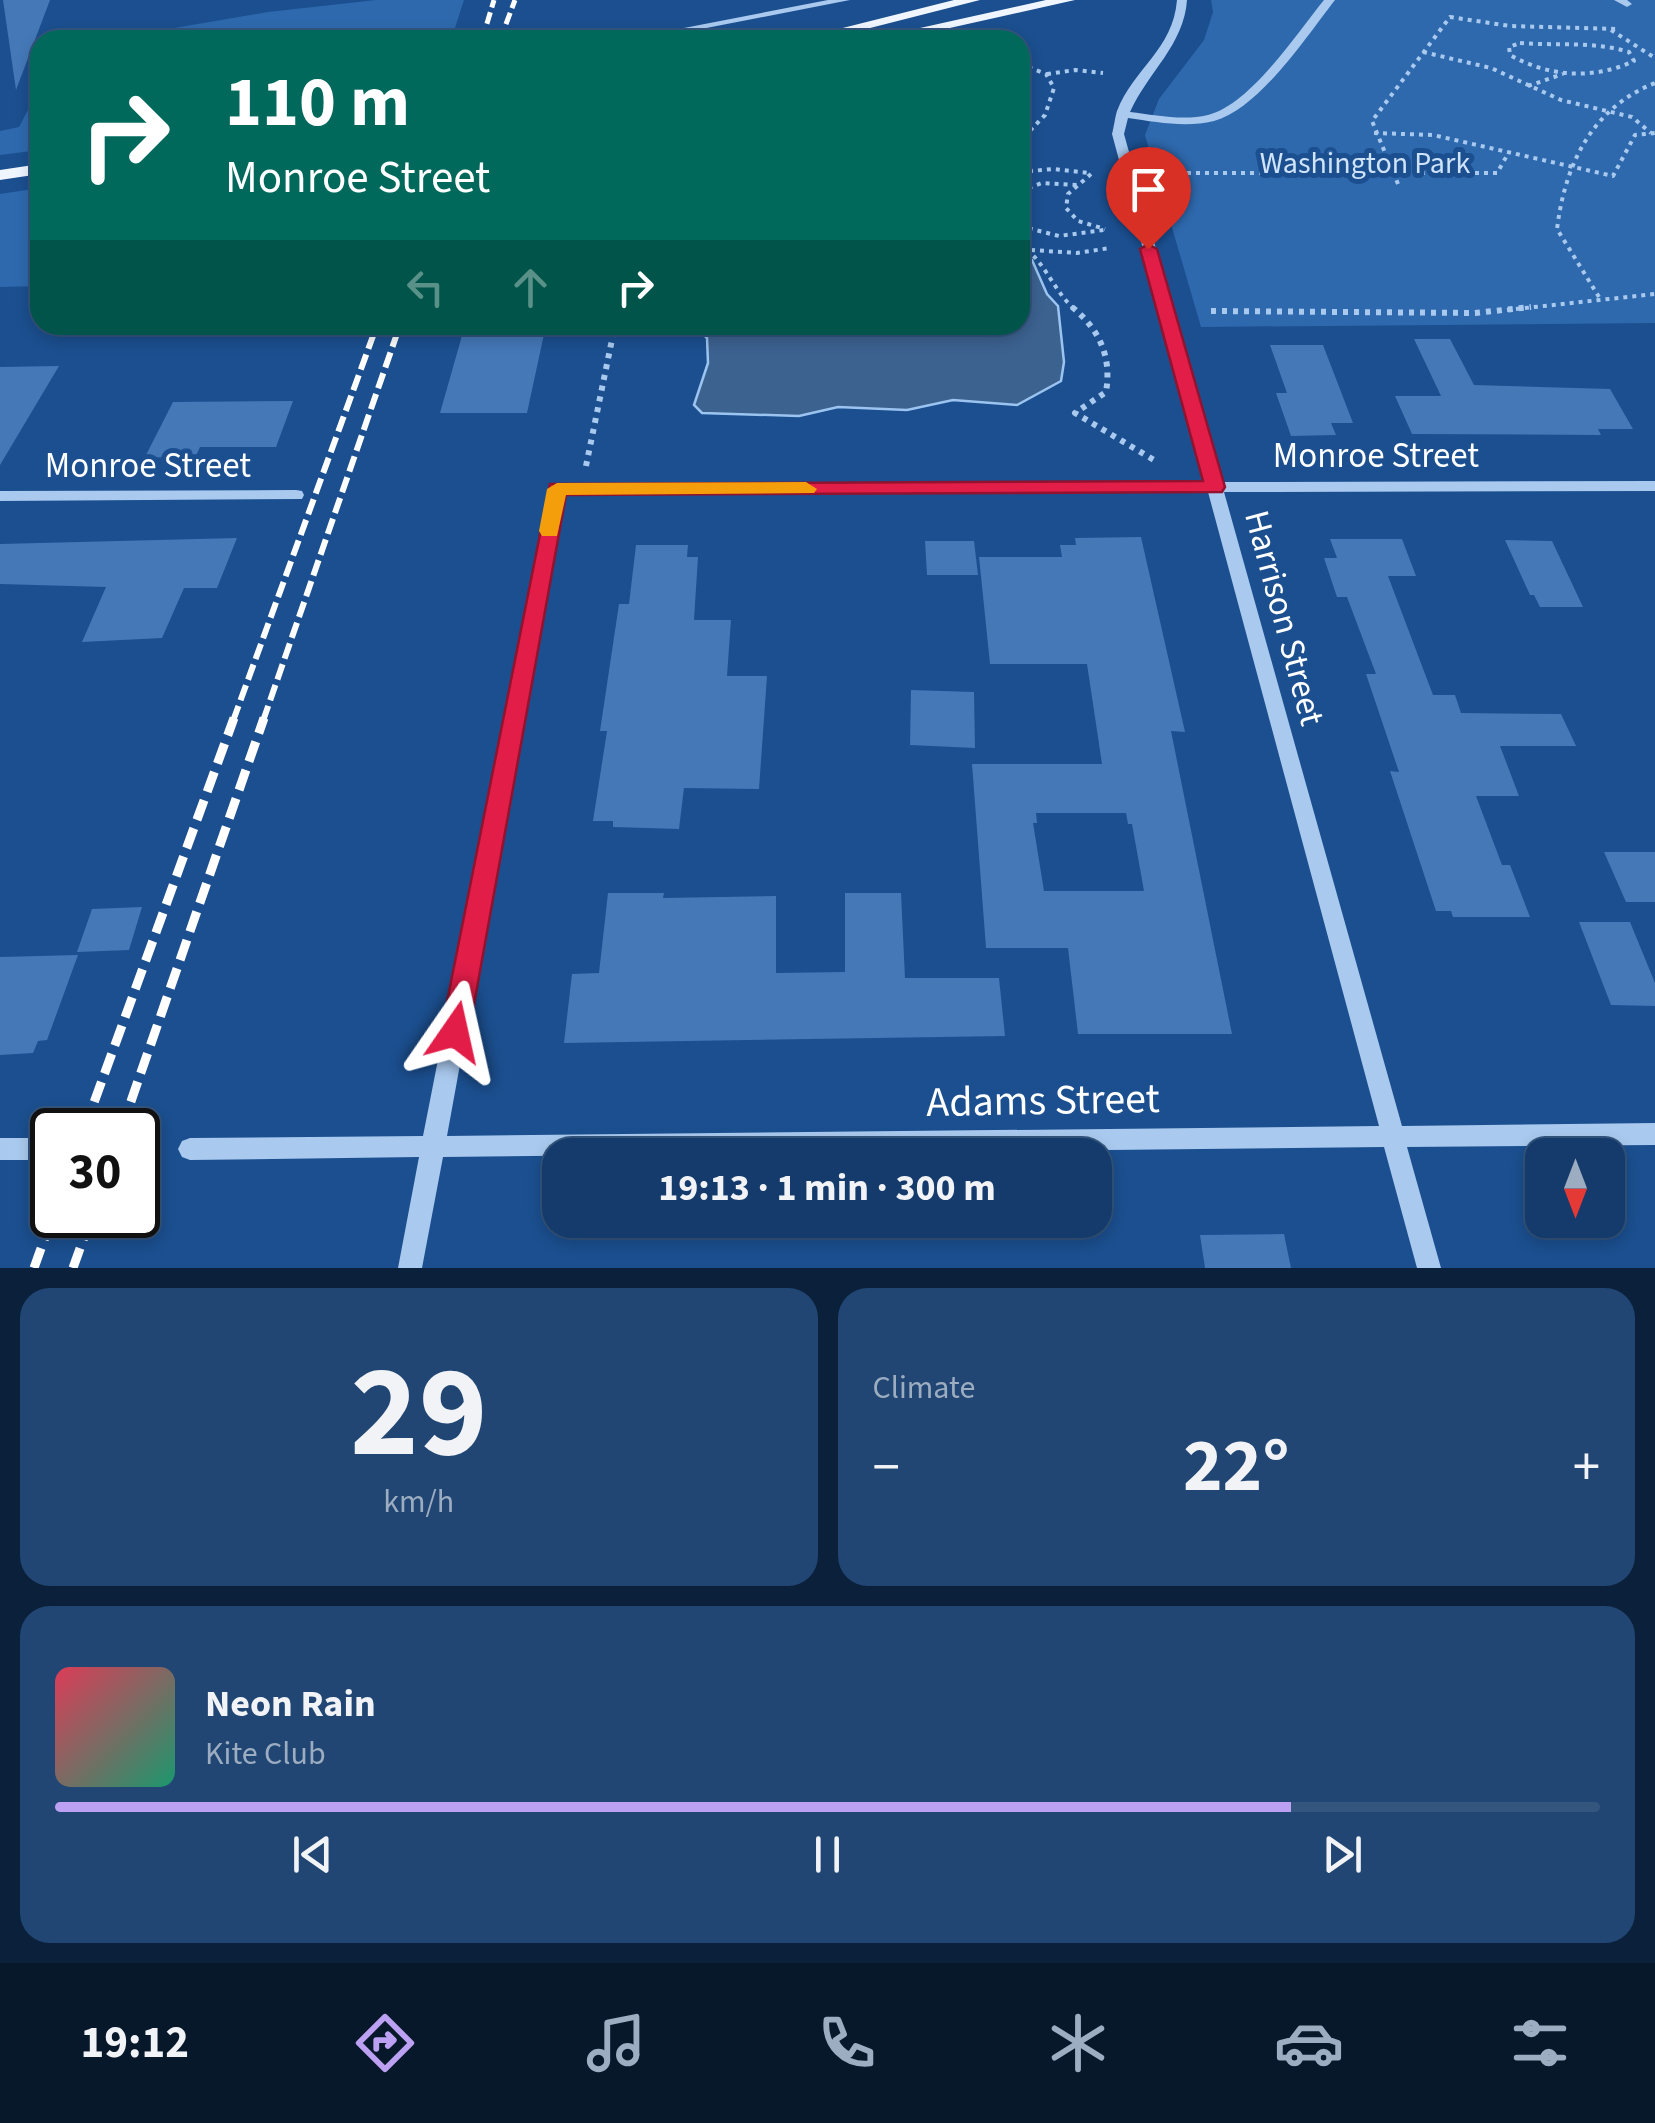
<!DOCTYPE html>
<meta charset="utf-8">
<style>
:root{--surface:#143b6b;--page:#214673;--text:#f1f3f6;--muted:#9dadc1;--line:#33557e;--accent:#bca0f2}
body{margin:0;font-family:"Source Sans 3",sans-serif;background:var(--page);color:var(--text);height:100vh;display:flex;flex-direction:column;font-size:38px;white-space:nowrap}
*{box-sizing:border-box;margin:0}
p{font-size:32px;color:var(--muted)}
.icon{flex:none;width:55px;height:55px;fill:none;stroke:currentColor;stroke-width:2;stroke-linecap:round;stroke-linejoin:round}
.map{position:relative;height:1268px;overflow:hidden}
.side{display:flex;flex-direction:column;gap:20px;padding:20px;background:#0b203b;flex:1}
.side>*{flex:none}
.guide{position:absolute;left:30px;top:30px;width:1000px;height:305px;border-radius:30px;box-shadow:0 5px 15px #0003,0 0 0 2px var(--line);background:#00695c;color:#fff;overflow:hidden}
.needle{width:65px;rotate:180deg}
.controls{position:absolute;left:1525px;top:1138px;display:grid;gap:20px}
.controls a{display:grid;place-items:center;width:100px;height:100px;border-radius:20px;background:var(--surface);box-shadow:0 5px 15px #0003,0 0 0 2px var(--line);font-size:50px}
.speed{position:absolute;left:30px;top:1108px;display:flex;gap:20px;font-size:50px;font-weight:700;text-align:center}
.speed>*{display:grid;place-content:center;width:130px;height:130px;border-radius:50%;background:var(--surface);box-shadow:0 5px 15px #0003,0 0 0 2px var(--line);line-height:1}
.speed .limit{border:5px solid #111;border-radius:15px;background:#fff;color:#111}
.pin{position:absolute;display:grid;place-items:center;width:85px;height:85px;color:#fff;margin:-102px -42px;border-radius:50% 50% 50% 0;rotate:-45deg;box-shadow:0 0 10px #0007}
.pin .icon{rotate:45deg}
.me{position:absolute;width:110px;margin:-55px;rotate:11deg;stroke-linejoin:round;filter:drop-shadow(0 0 8px #0008)}
.turn{display:flex;align-items:center;gap:35px;height:210px;padding:0 30px;font-size:45px}
.turn .icon{width:130px;height:130px;stroke-width:2.5}
.turn b{display:block;font-size:70px;line-height:85px}
.lanes{display:flex;align-items:center;height:95px;padding:0 30px;background:#0003;justify-content:center;gap:50px;direction:ltr}
.lanes .off{opacity:.35}
.big{font-size:75px;font-weight:700;line-height:1.1}
.side .widget{flex:1;display:flex;flex-direction:column;justify-content:center;gap:15px;min-width:0;padding:0 35px;border-radius:30px;background:var(--page)}
.side .dial{align-items:center;gap:0}
.dial b{font-size:130px;line-height:1}
.song{display:flex;align-items:center;gap:30px}
.cover{width:120px;height:120px;border-radius:15px;background:linear-gradient(135deg,hsl(350 70% 55%),hsl(160 70% 35%))}
.played{height:10px;border-radius:5px;background:linear-gradient(90deg,var(--accent) 80%,var(--line) 80%)}
.keys{display:flex;justify-content:space-around;direction:ltr}
.heat{display:flex;justify-content:space-between;align-items:center;font-size:55px;direction:ltr}
.side .tiles{flex:1;display:grid;gap:20px;grid-template-columns:1fr 1fr}
.widget:last-child{grid-column:span 2}
.trip{position:absolute;left:542px;top:1138px;width:570px;height:100px;border-radius:30px;background:var(--surface);box-shadow:0 5px 15px #0003,0 0 0 2px var(--line);font-weight:700;line-height:100px;text-align:center}
.tab-bar{display:flex;height:160px;justify-content:space-around;align-items:center;background:#08182b;color:var(--muted)}
.tab-bar .icon{width:70px;height:70px}
.tab-bar .selected{color:var(--accent)}
.tab-bar b{font-size:45px;color:var(--text)}
.map>svg:first-child{display:block}
.green{fill:#2e69ad}
.water{fill:#3c6290;stroke:#9cc4f0;stroke-width:2.5}
.building{fill:#4478b7;fill-rule:evenodd}
.lines{fill:none;stroke-linecap:round;stroke-linejoin:round}
.path-far1{stroke:#a9c9ee;stroke-width:4;stroke-dasharray:4 5;stroke-linecap:butt}
.path{stroke:#a9c9ee;stroke-width:6;stroke-dasharray:5 6;stroke-linecap:butt}
.minor{fill:#a9c9ee;fill-rule:evenodd}
.major{fill:#f0f6ff;fill-rule:evenodd}
.rail-far2{stroke:#fff;stroke-width:5;stroke-dasharray:12 5;stroke-linecap:butt}
.rail-far1{stroke:#fff;stroke-width:6;stroke-dasharray:16 6;stroke-linecap:butt}
.rail{stroke:#fff;stroke-width:9;stroke-dasharray:21 9;stroke-linecap:butt}
.route{fill:#e11d48;stroke:#92132f;stroke-width:2.5}
.slow{fill:#f59e0b}
.labels{text-anchor:middle;dominant-baseline:central;stroke-width:10;stroke-linejoin:round;paint-order:stroke}
.far-park-label{font-size:30px;fill:#cfe3fa;stroke:#1b4f8f}
.street-label{font-size:35px;fill:#fff;stroke:#1b4f8f}
.near-street-label{font-size:42px;fill:#fff;stroke:#1b4f8f}
</style>
<div class="map">
<svg width="1655" height="1268" viewBox="0 0 1655 1268">
<rect width="100%" height="100%" fill="#1b4f8f"/>
<!-- green -->
<g class="green">
<path d="M 376,0 L 464,0 L 451,40 L 104,40 L 268,12 Z"/>
<path d="M 1211,0 L 1655,0 L 1655,323 L 1201,327 L 1145,135 L 1159,99 L 1204,40 L 1213,12 Z"/>
<path d="M 40,87 L 40,150 L 0,155 L 0,131 L 19,127 Z"/>
<path d="M 40,188 L 40,286 L 0,287 L 0,194 Z"/>
</g>
<!-- water -->
<path class="water" d="M 1020,250 L 1032,260 L 1047,294 L 1058,306 L 1064,362 L 1061,381 L 1017,405 L 953,400 L 907,410 L 838,407 L 799,416 L 702,413 L 694,405 L 708,363 L 707,338 L 693,325 L 1020,325 Z"/>
<!-- building -->
<g class="building">
<path d="M 3,0 L 50,0 L 16,90 Z"/>
<path d="M 465,325 L 546,325 L 527,413 L 440,413 Z"/>
<path d="M 1414,339 L 1450,339 L 1474,385 L 1610,389 L 1633,429 L 1598,429 L 1601,435 L 1412,434 L 1395,396 L 1441,396 Z"/>
<path d="M 1270,345 L 1323,345 L 1353,423 L 1331,423 L 1336,435 L 1291,436 L 1276,393 L 1287,393 Z"/>
<path d="M 59,366 L 0,465 L 0,367 Z"/>
<path d="M 293,401 L 276,447 L 200,447 L 195,458 L 145,457 L 173,402 Z"/>
<path d="M 1141,537 L 1185,732 L 1171,731 L 1232,1034 L 1078,1034 L 1068,948 L 986,948 L 972,764 L 1102,764 L 1087,664 L 990,664 L 979,557 L 1062,557 L 1060,545 L 1076,545 L 1075,538 ZM 1036,813 L 1126,813 L 1128,824 L 1132,824 L 1144,891 L 1044,891 L 1033,823 L 1037,823 Z"/>
<path d="M 237,538 L 217,588 L 184,588 L 162,638 L 82,642 L 106,587 L 0,584 L 0,544 Z"/>
<path d="M 1330,539 L 1402,539 L 1416,576 L 1388,576 L 1433,695 L 1455,695 L 1461,713 L 1561,714 L 1576,746 L 1500,746 L 1519,796 L 1476,796 L 1502,865 L 1510,865 L 1530,917 L 1453,917 L 1451,911 L 1436,911 L 1390,771 L 1399,772 L 1366,674 L 1376,674 L 1347,597 L 1337,597 L 1324,558 L 1337,558 Z"/>
<path d="M 1505,540 L 1552,541 L 1583,607 L 1540,607 L 1534,595 L 1530,595 Z"/>
<path d="M 925,541 L 974,541 L 978,575 L 927,575 Z"/>
<path d="M 636,545 L 688,545 L 687,557 L 698,557 L 694,620 L 731,620 L 727,676 L 767,676 L 759,789 L 684,788 L 679,829 L 613,827 L 613,821 L 593,821 L 607,731 L 600,731 L 619,604 L 629,604 Z"/>
<path d="M 911,690 L 974,692 L 975,748 L 910,745 Z"/>
<path d="M 1604,852 L 1655,852 L 1655,902 L 1626,902 Z"/>
<path d="M 608,893 L 664,893 L 663,898 L 776,896 L 776,973 L 845,972 L 845,893 L 901,893 L 905,978 L 999,978 L 1005,1036 L 564,1043 L 572,974 L 599,973 Z"/>
<path d="M 142,907 L 129,950 L 77,952 L 92,909 Z"/>
<path d="M 1579,922 L 1630,922 L 1655,983 L 1655,1006 L 1611,1005 Z"/>
<path d="M 78,955 L 47,1040 L 38,1041 L 33,1053 L 0,1055 L 0,957 Z"/>
<path d="M 1284,1234 L 1291,1268 L 1205,1268 L 1200,1235 Z"/>
</g>
<g class="lines">
<!-- path-far1 -->
<g class="path-far1">
<path d="M 1611,30 L 1655,58"/>
<path d="M 1520,43 C 1557,46 1594,41 1629,52 L 1634,61 C 1593,80 1549,77 1510,55 L 1509,47 Z"/>
<path d="M 1423,52 L 1491,68 L 1561,100 L 1632,117 L 1651,133"/>
<path d="M 1020,64 L 1046,74 L 1054,88 L 1045,115 L 1025,136 L 1020,168"/>
<path d="M 1047,74 L 1075,70 L 1103,73"/>
<path d="M 1528,86 L 1563,74"/>
<path d="M 1374,133 L 1433,135 L 1613,176 L 1635,135 L 1655,133"/>
<path d="M 1020,172 L 1053,169 L 1090,173"/>
<path d="M 1169,173 L 1497,173 L 1509,152"/>
<path d="M 1091,174 L 1068,194 L 1066,208 L 1078,221 L 1105,229"/>
<path d="M 1398,184 L 1372,121 L 1450,17 L 1510,26 L 1619,29"/>
<path d="M 1020,191 L 1042,183 L 1077,185"/>
<path d="M 1020,226 L 1059,236 L 1104,230"/>
<path d="M 1020,244 C 1045,261 1053,290 1075,310"/>
<path d="M 1031,250 L 1077,253 L 1110,248"/>
<path d="M 1599,297 L 1557,229 C 1565,164 1592,108 1655,83"/>
<path d="M 1507,310 L 1655,294"/>
</g>
<!-- path -->
<g class="path">
<path d="M 1072,307 C 1099,329 1112,356 1106,392 L 1075,413 L 1154,460"/>
<path d="M 1211,311 L 1475,313 L 1531,307"/>
<path d="M 586,466 L 615,325"/>
</g>
<!-- minor -->
<g class="minor">
<path d="M 828,0 L 850,0 L 645,40 L 622,40 Z"/>
<path d="M 1177,0 L 1187,0 C 1184,45 1148,72 1130,112 C 1155,115 1183,121 1208,115 C 1251,104 1297,33 1324,0 L 1335,0 C 1307,36 1259,109 1214,121 C 1186,128 1156,122 1128,118 L 1124,134 L 1221,482 L 1655,481 L 1655,491 L 1224,492 L 1402,1126 L 1655,1123 L 1655,1145 L 1407,1147 L 1441,1268 L 1417,1268 L 1384,1147 L 443,1157 L 422,1268 L 398,1268 L 419,1157 L 190,1160 L 182,1157 L 178,1149 L 182,1141 L 190,1138 L 423,1136 L 551,485 L 1206,482 L 1112,134 C 1114,127 1115,117 1117,111 C 1133,69 1173,50 1177,0 ZM 1208,492 L 1379,1126 L 447,1136 L 564,494 Z"/>
<path d="M 1614,0 L 1627,0 L 1632,4 L 1627,7 Z"/>
<path d="M 296,490 L 302,491 L 304,495 L 302,499 L 0,501 L 0,491 Z"/>
<rect x="0" y="1138" width="52" height="22"/>
</g>
<!-- major -->
<g class="major">
<path d="M 954,0 L 980,0 L 823,40 L 795,40 Z"/>
<path d="M 1046,0 L 1075,0 L 896,40 L 866,40 Z"/>
<path d="M 40,164 L 40,174 L 0,180 L 0,170 Z"/>
</g>
<!-- rail-far2 -->
<g class="rail-far2">
<path d="M 482,40 L 494,0"/>
<path d="M 500,40 L 515,0"/>
</g>
<!-- rail-far1 -->
<g class="rail-far1">
<path d="M 233,721 L 377,325"/>
<path d="M 263,721 L 400,325"/>
</g>
<!-- rail -->
<g class="rail">
<path d="M 84,1130 L 234,718"/>
<path d="M 121,1130 L 264,718"/>
<path d="M 34,1268 L 53,1215"/>
<path d="M 73,1268 L 92,1215"/>
</g>
</g>
<!-- route -->
<path class="route" d="M 1148,244 L 1157,249 L 1225,487 L 1222,492 L 566,495 L 469,1032 L 465,1041 L 455,1045 L 445,1041 L 441,1032 L 550,484 L 1203,481 L 1140,249 Z"/>
<!-- slow -->
<path class="slow" d="M 806,482 L 817,489 L 814,493 L 566,495 L 557,536 L 542,536 L 539,531 L 547,489 L 557,483 Z"/>
<g class="labels">
<!-- far-park labels -->
<g class="far-park-label">
<text x="1365" y="163">Washington Park</text>
</g>
<!-- street labels -->
<g class="street-label">
<text x="1376" y="456">Monroe Street</text>
<text x="148" y="466">Monroe Street</text>
<text transform="translate(1284 618) rotate(75)">Harrison Street</text>
</g>
<!-- near-street labels -->
<g class="near-street-label">
<text transform="translate(1043 1101) rotate(-1)">Adams Street</text>
</g>
</g>
</svg>
<div class="controls">
<a><svg class="needle" viewBox="-14 -14 28 28"><path d="M0-13l5 13h-10z" fill="#e53935"/><path d="M0 13l5-13h-10z" fill="#9dadc1"/></svg></a>
</div>
<div class="speed"><div class="limit">30</div></div>
<div class="pin" style="left:1148px;top:249px;background:#d93025"><svg class="icon" aria-label="arrive" viewBox="0 0 24 24"><path d="M6 21V4h12l-3 4 3 4H6"/></svg></div>
<svg class="me" style="left:455px;top:1032px" viewBox="-20 -20 40 40"><path d="M0-17L14 15 0 8-14 15z" fill="#e11d48" stroke="#fff" stroke-width="4"/></svg>
<div class="trip">19:13 · 1 min · 300 m</div>
<div class="guide">
<div class="turn"><svg class="icon" aria-label="right" viewBox="0 0 24 24"><path d="M7 20v-9h11M14 6l5 5-5 5"/></svg><div><b>110 m</b>Monroe Street</div></div>
<div class="lanes"><svg class="icon off" aria-label="left" viewBox="0 0 24 24"><path d="M17 20v-9H6M10 6l-5 5 5 5"/></svg><svg class="icon off" aria-label="ahead" viewBox="0 0 24 24"><path d="M12 20V5M6 11l6-6 6 6"/></svg><svg class="icon" aria-label="right" viewBox="0 0 24 24"><path d="M7 20v-9h11M14 6l5 5-5 5"/></svg></div>
</div>
</div>
<section class="side">
<div class="tiles">
<div class="widget dial"><b>29</b><p>km/h</p></div>
<div class="widget"><p>Climate</p>
<div class="heat"><a>−</a><b class="big">22°</b><a>+</a></div>
</div>
<div class="widget">
<div class="song"><i class="cover"></i><div><b>Neon Rain</b><p>Kite Club</p></div></div>
<div class="played"></div>
<div class="keys"><svg class="icon" aria-label="previous" viewBox="0 0 24 24"><path d="M18 5L8 12l10 7zM5 5v14"/></svg><svg class="icon" aria-label="pause" viewBox="0 0 24 24"><path d="M8 5v14M16 5v14"/></svg><svg class="icon" aria-label="next" viewBox="0 0 24 24"><path d="M6 5l10 7-10 7zM19 5v14"/></svg></div>
</div>
</div>
</section>
<nav class="tab-bar">
<b>19:12</b>
<svg class="icon selected" aria-label="directions" viewBox="0 0 24 24"><path d="M12 3l9 9-9 9-9-9zM9 14v-3h6M13 9l2 2-2 2"/></svg>
<svg class="icon" aria-label="music" viewBox="0 0 24 24"><path d="M9 18V5l10-2v13"/><circle cx="6" cy="18" r="3"/><circle cx="16" cy="16" r="3"/></svg>
<svg class="icon" aria-label="phone" viewBox="0 0 24 24"><path d="M5 4h4l2 5-3 2q2 4 5 5l2-3 5 2v4C11 20 4 13 5 4z"/></svg>
<svg class="icon" aria-label="climate" viewBox="0 0 24 24"><path d="M12 3v18M4 7l16 10M4 17L20 7"/></svg>
<svg class="icon" aria-label="car" viewBox="0 0 24 24"><path d="M5 17H2v-5l4-1 3-4h7l3 4 3 1v5h-3M9 17h6M6 11h13"/><circle cx="7" cy="17" r="2"/><circle cx="17" cy="17" r="2"/></svg>
<svg class="icon" aria-label="filters" viewBox="0 0 24 24"><path d="M4 7h16M4 17h16"/><circle cx="9" cy="7" r="2"/><circle cx="15" cy="17" r="2"/></svg>
</nav>
